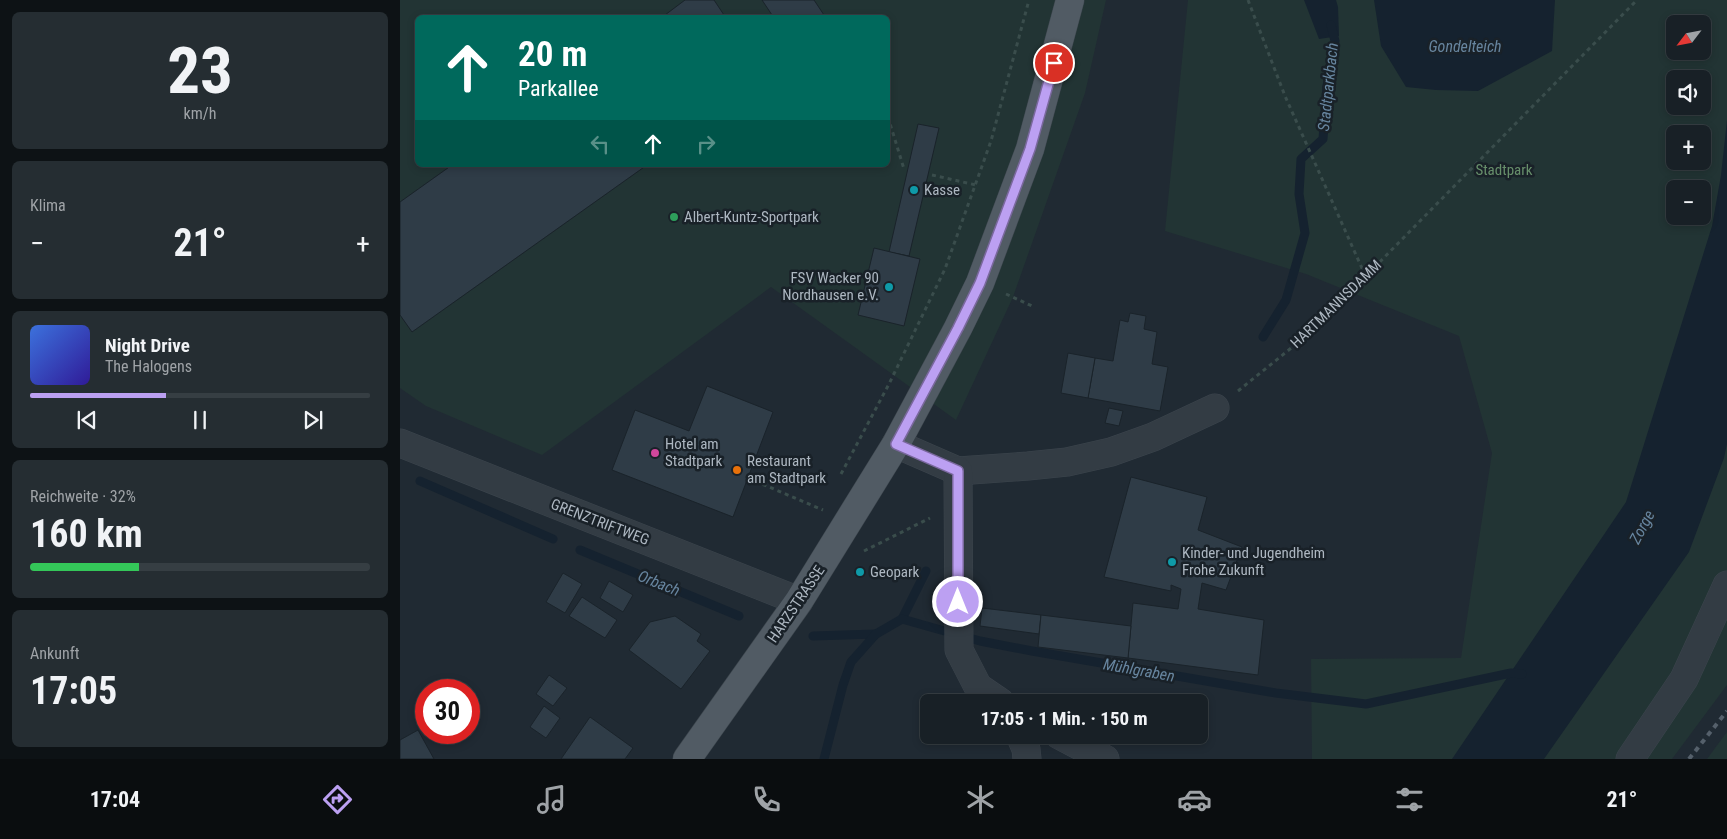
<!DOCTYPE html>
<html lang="de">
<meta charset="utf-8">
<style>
:root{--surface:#182026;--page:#252d32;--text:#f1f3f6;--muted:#9fa3a7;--line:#363e43;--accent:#bca0f2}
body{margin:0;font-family:"Roboto Condensed",sans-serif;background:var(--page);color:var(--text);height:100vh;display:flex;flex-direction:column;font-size:19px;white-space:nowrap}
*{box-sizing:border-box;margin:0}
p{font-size:16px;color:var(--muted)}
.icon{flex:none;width:28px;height:28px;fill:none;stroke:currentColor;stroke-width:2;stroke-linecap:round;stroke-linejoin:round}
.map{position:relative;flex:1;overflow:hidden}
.panel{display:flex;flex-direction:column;gap:12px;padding:12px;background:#0d1215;width:400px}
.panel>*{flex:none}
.hud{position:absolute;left:15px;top:15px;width:475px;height:152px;border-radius:8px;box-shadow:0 2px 8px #0003,0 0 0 1px var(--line);background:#00695c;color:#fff;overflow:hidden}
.needle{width:32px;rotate:238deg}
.controls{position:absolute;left:1266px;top:15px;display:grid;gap:10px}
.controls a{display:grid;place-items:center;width:45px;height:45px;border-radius:8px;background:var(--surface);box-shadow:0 2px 8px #0003,0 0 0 1px var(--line);font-size:25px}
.speed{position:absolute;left:15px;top:679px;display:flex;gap:10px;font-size:25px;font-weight:700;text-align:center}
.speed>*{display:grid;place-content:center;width:65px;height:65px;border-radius:50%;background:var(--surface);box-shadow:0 2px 8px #0003,0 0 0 1px var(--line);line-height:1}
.speed .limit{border:8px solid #d22;background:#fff;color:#111}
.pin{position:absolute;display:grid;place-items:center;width:42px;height:42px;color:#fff;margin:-21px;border:2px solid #fff;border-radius:50%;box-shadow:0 1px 5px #0007}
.me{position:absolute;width:55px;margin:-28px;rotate:0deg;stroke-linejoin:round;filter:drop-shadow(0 0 4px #0008)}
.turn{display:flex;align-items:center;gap:18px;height:105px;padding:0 20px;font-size:22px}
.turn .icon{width:65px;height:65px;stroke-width:2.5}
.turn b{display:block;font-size:35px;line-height:42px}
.lanes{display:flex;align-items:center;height:48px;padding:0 20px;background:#0003;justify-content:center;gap:25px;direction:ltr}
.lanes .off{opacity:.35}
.big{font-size:38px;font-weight:700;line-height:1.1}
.panel .card{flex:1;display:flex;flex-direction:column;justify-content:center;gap:8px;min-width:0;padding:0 18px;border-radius:8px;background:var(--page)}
.panel .dial{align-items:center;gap:0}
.dial b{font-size:65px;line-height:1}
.song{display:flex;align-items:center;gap:15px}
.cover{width:60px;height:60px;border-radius:8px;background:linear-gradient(135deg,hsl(220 70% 55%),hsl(250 70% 35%))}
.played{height:5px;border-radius:2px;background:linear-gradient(90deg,var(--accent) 40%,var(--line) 40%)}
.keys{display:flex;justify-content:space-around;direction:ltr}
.heat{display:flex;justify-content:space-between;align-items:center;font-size:28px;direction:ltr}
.charge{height:8px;border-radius:4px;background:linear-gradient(90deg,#34c759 32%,var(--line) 0)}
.trip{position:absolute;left:520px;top:694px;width:288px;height:50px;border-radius:8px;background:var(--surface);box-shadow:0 2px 8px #0003,0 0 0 1px var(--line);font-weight:700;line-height:50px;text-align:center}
.menu{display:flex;height:80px;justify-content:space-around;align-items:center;background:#0a0d0f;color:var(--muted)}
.menu .icon{width:35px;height:35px}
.menu .active{color:var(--accent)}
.menu b{font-size:22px;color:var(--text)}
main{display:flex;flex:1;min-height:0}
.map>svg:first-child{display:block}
.green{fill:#223434;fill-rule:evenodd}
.water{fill:#15222f}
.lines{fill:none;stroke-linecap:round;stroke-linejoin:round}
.stream{stroke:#15222f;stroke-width:9}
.building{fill:#2f3c47;stroke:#1a232a}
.minor-casing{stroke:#3c454d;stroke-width:29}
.major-casing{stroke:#3c454d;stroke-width:29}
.path{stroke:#3a4d4c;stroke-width:3;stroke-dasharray:4 4;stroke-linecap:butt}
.minor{stroke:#333c44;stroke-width:28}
.major{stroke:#515b64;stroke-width:28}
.rail{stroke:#55606b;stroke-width:4;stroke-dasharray:5 5;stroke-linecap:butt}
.route-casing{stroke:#7a689d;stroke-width:12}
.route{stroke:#bca0f2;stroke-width:9}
.culture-dot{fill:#0f9aa8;stroke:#192128;stroke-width:2}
.leisure-dot{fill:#2e9e5b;stroke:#192128;stroke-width:2}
.hotel-dot{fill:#d1479c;stroke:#192128;stroke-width:2}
.food-dot{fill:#e8710a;stroke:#192128;stroke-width:2}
.labels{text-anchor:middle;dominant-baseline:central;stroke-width:5;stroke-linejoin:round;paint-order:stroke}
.park-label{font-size:15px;fill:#678f6b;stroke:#192128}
.poi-label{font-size:15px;fill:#adb7c1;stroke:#192128;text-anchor:start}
.street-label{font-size:15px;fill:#adb7c1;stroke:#192128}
.water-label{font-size:16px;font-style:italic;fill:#67859f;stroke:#192128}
</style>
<main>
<section class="panel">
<div class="card dial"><b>23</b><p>km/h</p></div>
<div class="card"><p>Klima</p>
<div class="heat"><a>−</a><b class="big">21°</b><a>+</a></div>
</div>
<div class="card">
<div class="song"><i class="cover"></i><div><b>Night Drive</b><p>The Halogens</p></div></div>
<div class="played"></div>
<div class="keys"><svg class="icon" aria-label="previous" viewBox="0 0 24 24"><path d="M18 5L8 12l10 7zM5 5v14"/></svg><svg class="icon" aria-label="pause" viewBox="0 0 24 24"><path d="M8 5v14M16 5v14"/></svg><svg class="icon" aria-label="next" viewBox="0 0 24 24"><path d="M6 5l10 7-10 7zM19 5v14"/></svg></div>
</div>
<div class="card"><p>Reichweite · 32%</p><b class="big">160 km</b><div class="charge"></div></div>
<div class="card"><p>Ankunft</p><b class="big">17:05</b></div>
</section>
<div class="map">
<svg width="1327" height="759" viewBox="0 0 1327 759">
<rect width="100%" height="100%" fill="#202a33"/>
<!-- green -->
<g class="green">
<path d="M 0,0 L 706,0 L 685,93 L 613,297 L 556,420 L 371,287 L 142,455 L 26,406 L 0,388 ZM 18,18 L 488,18 L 488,165 L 18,165 Z"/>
<path d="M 788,0 L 1327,0 L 1327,685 L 1272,759 L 912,759 L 911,659 L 1061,658 L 1092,453 L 1059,336 L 906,274 L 765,231 ZM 1275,24 L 1302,24 L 1302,51 L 1275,51 ZM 1275,79 L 1302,79 L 1302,106 L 1275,106 ZM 1275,134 L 1302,134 L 1302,161 L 1275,161 ZM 1275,189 L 1302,189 L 1302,216 L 1275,216 Z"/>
<path d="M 1327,732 L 1327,759 L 1307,759 Z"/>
</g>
<!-- water -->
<g class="water">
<path d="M 904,0 L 936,0 L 938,7 L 939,36 L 919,39 Z"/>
<path d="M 974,0 L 1155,0 L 1152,51 L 1078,91 L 1036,90 L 1006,87 L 981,46 Z"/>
<path d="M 1327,120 L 1327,444 L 1324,458 L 1289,552 L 1144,759 L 1052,759 L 1226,502 L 1312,226 L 1321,175 Z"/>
</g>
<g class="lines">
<!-- stream -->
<g class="stream">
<path d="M 863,337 L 886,300 L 905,233 L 899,194 L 901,159 L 923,139 L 927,86 L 935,41 L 931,25"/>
<path d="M 20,481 L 153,539"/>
<path d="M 180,550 L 339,616"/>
<path d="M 502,619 L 526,571"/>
<path d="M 413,636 L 476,634"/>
<path d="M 424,759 L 443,685 L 451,662 L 476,634 L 502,619 L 580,641 L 632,651 L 876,693 L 966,704 L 1111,673 L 1122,674"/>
</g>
</g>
<!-- building -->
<g class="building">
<path d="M 285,0 L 314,0 L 326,18 L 261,18 Z"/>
<path d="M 362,0 L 414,0 L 426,18 L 374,18 Z"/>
<path d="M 518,124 L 539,128 L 509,256 L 489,252 Z"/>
<path d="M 52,165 L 247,165 L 12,332 L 0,315 L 0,202 Z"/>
<path d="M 474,248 L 520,259 L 504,326 L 458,315 Z"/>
<path d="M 730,313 L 746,316 L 744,329 L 757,332 L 752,364 L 768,367 L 760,411 L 688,398 L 695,358 L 713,361 L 720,320 L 728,322 Z"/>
<path d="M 668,353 L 695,358 L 688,398 L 661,393 Z"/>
<path d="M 307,386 L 373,412 L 333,517 L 212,470 L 235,410 L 289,431 Z"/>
<path d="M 709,408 L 723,411 L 719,426 L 705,423 Z"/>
<path d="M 731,477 L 807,497 L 798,530 L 842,547 L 826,590 L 802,583 L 798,609 L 864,620 L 858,675 L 728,658 L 733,603 L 778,609 L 781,589 L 771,585 L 771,591 L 704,577 Z"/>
<path d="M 163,573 L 182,584 L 165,613 L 146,602 Z"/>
<path d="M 209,581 L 233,595 L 223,612 L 200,598 Z"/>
<path d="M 182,597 L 217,620 L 205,638 L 169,616 Z"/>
<path d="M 582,608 L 641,615 L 639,634 L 580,626 Z"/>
<path d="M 641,615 L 731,626 L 728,658 L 638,647 Z"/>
<path d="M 275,616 L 301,634 L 297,641 L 310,651 L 281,689 L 229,650 L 250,622 Z"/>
<path d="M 149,675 L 167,688 L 153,706 L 136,694 Z"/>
<path d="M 144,706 L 160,718 L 146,738 L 130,727 Z"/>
<path d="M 190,717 L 233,748 L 225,759 L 161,759 Z"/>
<path d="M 18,730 L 34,759 L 0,759 L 0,740 Z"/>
</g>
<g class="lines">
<!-- minor casing -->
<g class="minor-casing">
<g id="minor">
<path d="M 0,443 L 399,601"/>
<path d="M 496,444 L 558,471 L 628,466 L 667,462 L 711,452 L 753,437 L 815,408"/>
<path d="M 558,471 L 559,650 L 578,687 L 600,702"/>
<path d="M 620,735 L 626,749 L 627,759"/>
<path d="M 659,735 L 705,759"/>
<path d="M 1230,759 L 1284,679 L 1327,585"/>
</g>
</g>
<!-- major casing -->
<g class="major-casing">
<path id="major" d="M 287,759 L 399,601 L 496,444 L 558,328 L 580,283 L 630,149 L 670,0"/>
</g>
<!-- path -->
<g class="path">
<path d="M 848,0 L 885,96 L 965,275"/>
<path d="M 488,117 L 504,169"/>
<path d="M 532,175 L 576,185"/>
<path d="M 606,294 L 632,306"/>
<path d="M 838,391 L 911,332 L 1237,0"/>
<path d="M 441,474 L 489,384 L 545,269 L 591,141 L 629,0"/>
<path d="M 348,478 L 423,510"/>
<path d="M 464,551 L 530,518"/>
</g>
<!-- minor -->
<use href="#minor" class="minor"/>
<!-- major -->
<use href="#major" class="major"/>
<!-- rail -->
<path class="rail" d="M 1289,759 L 1327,711"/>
</g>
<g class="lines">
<!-- route casing -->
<g class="route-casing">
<path id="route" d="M 558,602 L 558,471 L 496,444 L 558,328 L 580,283 L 630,149 L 654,63"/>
</g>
<!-- route -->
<use href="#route" class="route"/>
</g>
<!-- markers -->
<g class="culture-dot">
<circle cx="514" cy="190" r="5"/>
<circle cx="489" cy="287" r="5"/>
<circle cx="772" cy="562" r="5"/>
<circle cx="460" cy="572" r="5"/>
</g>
<circle class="leisure-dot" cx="274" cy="217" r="5"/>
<circle class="hotel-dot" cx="255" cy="453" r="5"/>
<circle class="food-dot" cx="337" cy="470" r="5"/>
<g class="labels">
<!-- park labels -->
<g class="park-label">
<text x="1104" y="170">Stadtpark</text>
</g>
<!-- poi labels -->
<g class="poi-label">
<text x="524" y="190">Kasse</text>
<text x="284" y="217">Albert-Kuntz-Sportpark</text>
<text x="479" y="278" text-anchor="end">FSV Wacker 90<tspan x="479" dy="17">Nordhausen e.V.</tspan></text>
<text x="265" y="444">Hotel am<tspan x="265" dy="17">Stadtpark</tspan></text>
<text x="347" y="461">Restaurant<tspan x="347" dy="17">am Stadtpark</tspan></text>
<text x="782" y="553">Kinder- und Jugendheim<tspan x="782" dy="17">Frohe Zukunft</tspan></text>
<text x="470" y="572">Geopark</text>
</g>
<!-- street labels -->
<g class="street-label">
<text transform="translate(936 304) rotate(-44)">HARTMANNSDAMM</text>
<text transform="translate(200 522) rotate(21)">GRENZTRIFTWEG</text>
<text transform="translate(396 604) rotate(-56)">HARZSTRASSE</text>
</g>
<!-- water labels -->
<g class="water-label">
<text x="1065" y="46">Gondelteich</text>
<text transform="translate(928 87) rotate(-84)">Stadtparkbach</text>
<text transform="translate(1242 527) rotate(-62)">Zorge</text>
<text transform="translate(259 583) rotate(22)">Orbach</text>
<text transform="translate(739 670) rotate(10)">Mühlgraben</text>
</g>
</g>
</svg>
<div class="controls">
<a><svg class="needle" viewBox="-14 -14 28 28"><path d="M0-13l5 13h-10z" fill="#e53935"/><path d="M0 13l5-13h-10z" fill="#9fa3a7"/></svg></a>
<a><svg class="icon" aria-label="sound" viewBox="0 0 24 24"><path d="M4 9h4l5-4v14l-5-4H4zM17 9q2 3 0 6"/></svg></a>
<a>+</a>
<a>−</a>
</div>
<div class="speed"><div class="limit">30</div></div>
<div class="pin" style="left:654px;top:63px;background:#d93025"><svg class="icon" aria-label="arrive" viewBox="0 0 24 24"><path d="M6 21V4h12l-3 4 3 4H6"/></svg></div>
<svg class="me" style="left:558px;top:602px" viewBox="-20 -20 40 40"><circle r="17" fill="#bca0f2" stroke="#fff" stroke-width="3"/><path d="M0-11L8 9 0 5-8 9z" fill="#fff"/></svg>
<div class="trip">17:05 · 1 Min. · 150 m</div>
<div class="hud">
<div class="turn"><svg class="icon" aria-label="ahead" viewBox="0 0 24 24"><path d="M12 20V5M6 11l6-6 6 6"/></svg><div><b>20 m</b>Parkallee</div></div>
<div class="lanes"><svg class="icon off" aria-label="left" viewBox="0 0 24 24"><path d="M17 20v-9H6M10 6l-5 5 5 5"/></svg><svg class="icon" aria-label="ahead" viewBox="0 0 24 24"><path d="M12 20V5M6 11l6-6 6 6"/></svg><svg class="icon off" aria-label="right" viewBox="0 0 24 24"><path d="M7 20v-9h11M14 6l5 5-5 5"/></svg></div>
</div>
</div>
</main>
<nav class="menu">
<b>17:04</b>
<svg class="icon active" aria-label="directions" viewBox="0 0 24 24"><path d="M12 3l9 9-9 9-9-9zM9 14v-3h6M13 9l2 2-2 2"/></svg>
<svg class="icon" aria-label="music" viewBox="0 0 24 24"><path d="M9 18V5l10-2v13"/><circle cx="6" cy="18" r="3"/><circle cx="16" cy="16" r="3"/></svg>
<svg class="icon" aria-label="phone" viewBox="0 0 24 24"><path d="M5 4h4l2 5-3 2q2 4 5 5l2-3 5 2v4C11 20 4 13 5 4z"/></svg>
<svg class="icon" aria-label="climate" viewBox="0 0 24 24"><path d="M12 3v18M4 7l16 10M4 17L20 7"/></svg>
<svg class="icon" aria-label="car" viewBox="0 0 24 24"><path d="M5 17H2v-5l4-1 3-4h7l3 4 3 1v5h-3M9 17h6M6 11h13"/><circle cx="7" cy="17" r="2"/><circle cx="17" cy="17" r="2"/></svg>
<svg class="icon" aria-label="filters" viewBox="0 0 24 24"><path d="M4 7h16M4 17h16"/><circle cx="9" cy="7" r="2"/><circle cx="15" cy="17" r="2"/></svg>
<b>21°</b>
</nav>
